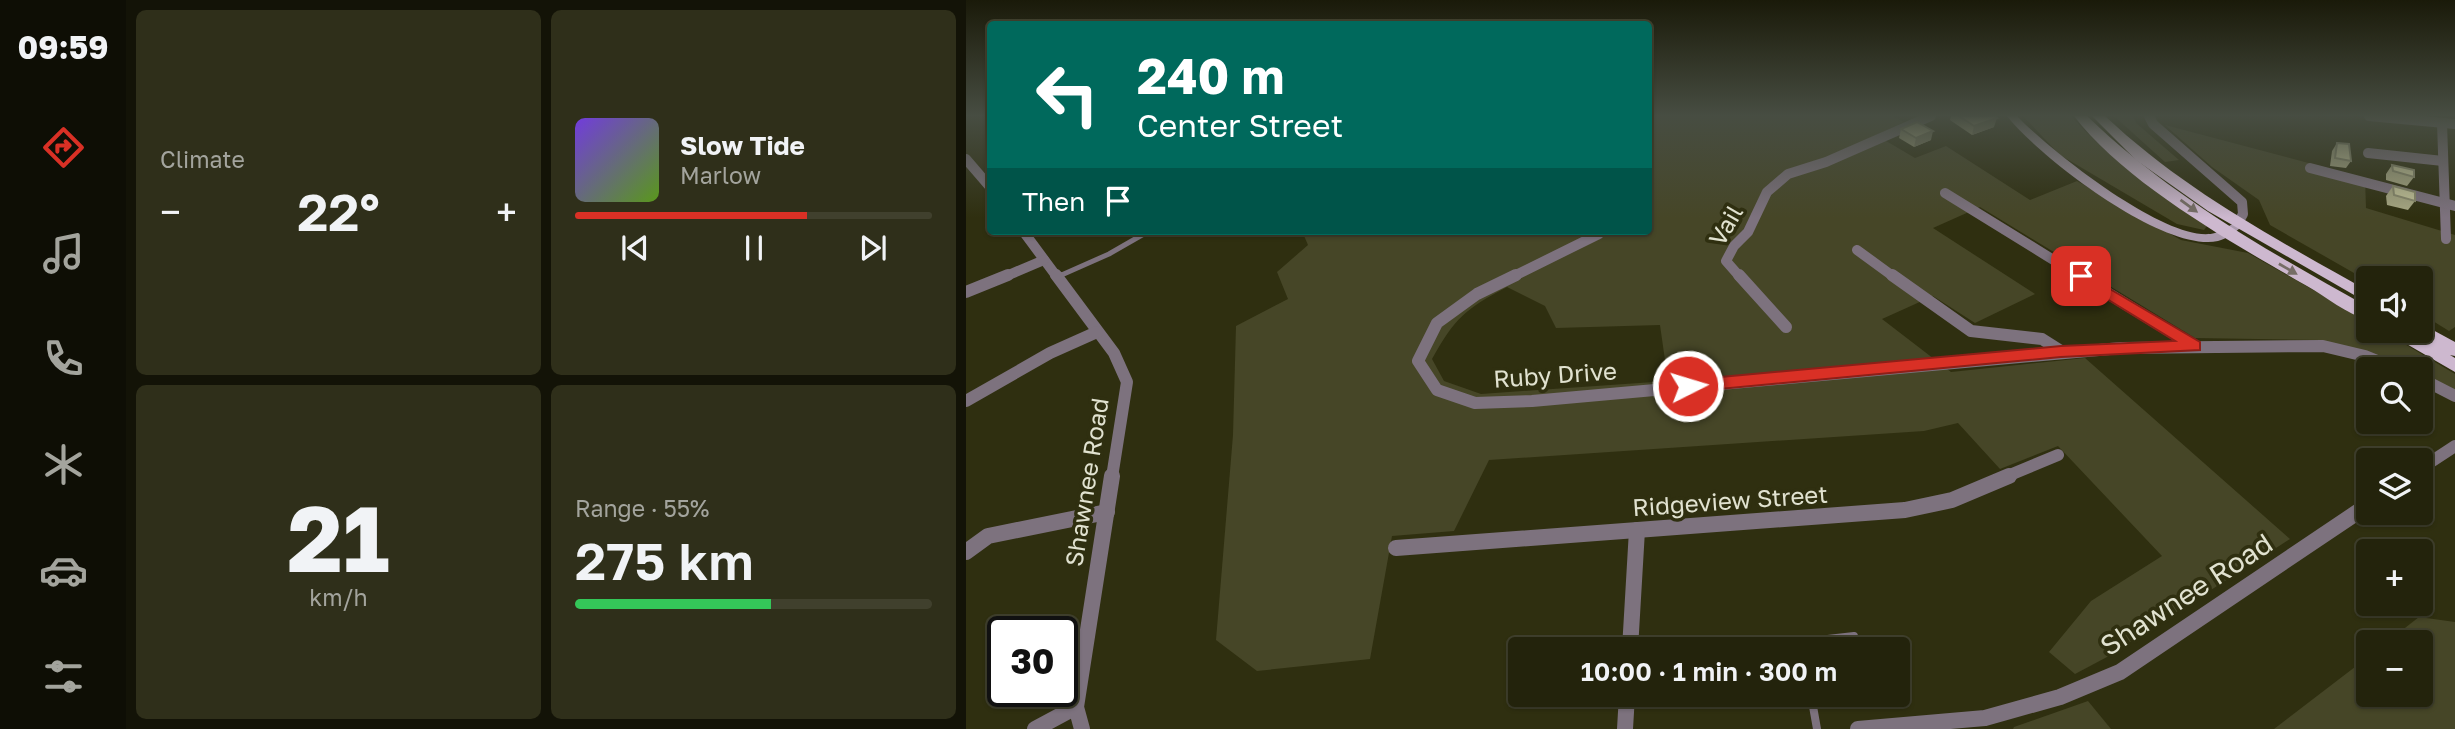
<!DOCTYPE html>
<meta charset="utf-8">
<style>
:root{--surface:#23230c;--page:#2f2f1a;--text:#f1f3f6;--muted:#a3a49d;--line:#40402d;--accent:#d93025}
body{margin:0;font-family:"Golos Text",sans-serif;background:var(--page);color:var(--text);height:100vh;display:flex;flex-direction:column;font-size:26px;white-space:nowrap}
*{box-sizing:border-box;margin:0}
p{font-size:23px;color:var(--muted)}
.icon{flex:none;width:38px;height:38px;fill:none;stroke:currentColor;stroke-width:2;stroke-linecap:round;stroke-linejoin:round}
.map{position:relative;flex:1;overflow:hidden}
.panel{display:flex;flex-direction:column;gap:10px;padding:10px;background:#131307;width:840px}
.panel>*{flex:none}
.guide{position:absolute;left:21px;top:21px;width:665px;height:214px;border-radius:7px;box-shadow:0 2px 5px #0004,0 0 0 2px var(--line);background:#00695c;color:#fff;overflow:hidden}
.tools{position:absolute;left:1390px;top:266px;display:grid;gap:14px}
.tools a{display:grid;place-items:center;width:77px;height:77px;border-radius:7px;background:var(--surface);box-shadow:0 2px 5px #0004,0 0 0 2px var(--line);font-size:35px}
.speed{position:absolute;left:21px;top:616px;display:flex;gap:14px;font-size:35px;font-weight:700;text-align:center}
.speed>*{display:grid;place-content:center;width:91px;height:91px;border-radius:50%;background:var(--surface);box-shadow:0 2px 5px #0004,0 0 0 2px var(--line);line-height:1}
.speed .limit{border:4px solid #111;border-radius:10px;background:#fff;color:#111}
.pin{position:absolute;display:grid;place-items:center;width:60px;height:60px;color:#fff;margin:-30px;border-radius:14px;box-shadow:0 4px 10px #0006}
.me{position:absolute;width:77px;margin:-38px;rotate:85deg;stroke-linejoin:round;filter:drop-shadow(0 0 5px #0008)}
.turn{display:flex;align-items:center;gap:24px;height:147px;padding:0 35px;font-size:32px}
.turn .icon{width:91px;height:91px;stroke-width:2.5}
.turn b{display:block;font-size:49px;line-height:60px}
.then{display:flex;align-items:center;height:66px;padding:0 35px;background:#0003;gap:14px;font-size:26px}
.big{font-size:52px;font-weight:600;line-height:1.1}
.panel .tile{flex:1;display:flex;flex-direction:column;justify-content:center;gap:10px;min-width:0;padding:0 24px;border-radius:10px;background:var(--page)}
.panel .dial{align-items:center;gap:0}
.dial b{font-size:91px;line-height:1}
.song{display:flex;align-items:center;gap:21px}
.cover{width:84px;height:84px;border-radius:10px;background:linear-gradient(135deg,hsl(260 70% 55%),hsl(90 70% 35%))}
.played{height:7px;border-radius:4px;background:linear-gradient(90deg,var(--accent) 65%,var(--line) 65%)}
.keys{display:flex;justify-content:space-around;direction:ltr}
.heat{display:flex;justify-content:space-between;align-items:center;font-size:38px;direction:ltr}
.charge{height:10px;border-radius:5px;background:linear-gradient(90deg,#34c759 55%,var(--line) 0)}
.panel .tiles{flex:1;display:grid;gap:10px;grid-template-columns:repeat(2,1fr)}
.trip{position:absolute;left:542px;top:637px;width:402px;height:70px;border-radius:7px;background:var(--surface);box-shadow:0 2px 5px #0004,0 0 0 2px var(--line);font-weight:600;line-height:70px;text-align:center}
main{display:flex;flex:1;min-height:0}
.menu{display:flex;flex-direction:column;width:126px;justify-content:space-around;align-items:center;background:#0e0e05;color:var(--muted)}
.menu .icon{width:49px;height:49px}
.menu .selected{color:var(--accent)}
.menu b{font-size:32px;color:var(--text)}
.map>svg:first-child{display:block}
.green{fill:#464627;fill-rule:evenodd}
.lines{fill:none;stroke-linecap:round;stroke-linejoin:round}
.service-far2{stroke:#7d727e;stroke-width:5}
.service-far1{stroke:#7d727e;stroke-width:6}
.service{stroke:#7d727e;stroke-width:8}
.minor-far2{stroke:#7d727e;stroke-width:10}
.minor-far1{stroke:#7d727e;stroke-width:12}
.minor{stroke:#7d727e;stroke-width:16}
.secondary{fill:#aa9aac;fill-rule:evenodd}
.primary{fill:#cdb8cf;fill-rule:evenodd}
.wall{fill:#a9a984}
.shaded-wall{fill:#89896c}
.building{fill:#c4c49a;stroke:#89896c;stroke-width:2}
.oneway{fill:#766d66}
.route{fill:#d93025;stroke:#8d1f18;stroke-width:2}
.labels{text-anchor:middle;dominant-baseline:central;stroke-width:7;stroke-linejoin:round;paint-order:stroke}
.street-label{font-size:24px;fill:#e1e2d0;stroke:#2f2f10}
.near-street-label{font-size:28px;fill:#e1e2d0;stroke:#2f2f10}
</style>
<main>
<nav class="menu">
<b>09:59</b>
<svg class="icon selected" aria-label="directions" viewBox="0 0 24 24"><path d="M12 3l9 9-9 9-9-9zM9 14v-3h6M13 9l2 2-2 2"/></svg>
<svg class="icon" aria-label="music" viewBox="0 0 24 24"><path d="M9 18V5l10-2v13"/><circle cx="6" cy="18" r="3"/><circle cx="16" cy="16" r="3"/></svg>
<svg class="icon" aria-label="phone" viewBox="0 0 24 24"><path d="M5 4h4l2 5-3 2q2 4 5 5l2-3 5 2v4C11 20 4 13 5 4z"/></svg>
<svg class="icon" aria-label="climate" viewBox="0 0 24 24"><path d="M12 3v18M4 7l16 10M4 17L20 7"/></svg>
<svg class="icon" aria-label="car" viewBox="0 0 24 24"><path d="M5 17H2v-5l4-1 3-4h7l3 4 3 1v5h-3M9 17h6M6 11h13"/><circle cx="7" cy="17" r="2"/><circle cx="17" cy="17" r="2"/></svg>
<svg class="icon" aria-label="filters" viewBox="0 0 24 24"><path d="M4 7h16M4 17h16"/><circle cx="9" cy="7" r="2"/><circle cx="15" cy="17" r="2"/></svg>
</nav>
<section class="panel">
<div class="tiles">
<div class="tile"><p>Climate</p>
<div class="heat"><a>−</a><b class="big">22°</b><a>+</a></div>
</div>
<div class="tile">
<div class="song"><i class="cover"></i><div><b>Slow Tide</b><p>Marlow</p></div></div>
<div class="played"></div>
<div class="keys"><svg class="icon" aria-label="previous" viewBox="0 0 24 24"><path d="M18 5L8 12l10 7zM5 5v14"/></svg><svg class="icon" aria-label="pause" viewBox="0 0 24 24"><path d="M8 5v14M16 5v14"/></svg><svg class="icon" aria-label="next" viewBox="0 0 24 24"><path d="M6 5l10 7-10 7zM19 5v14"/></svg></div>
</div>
<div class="tile dial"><b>21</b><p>km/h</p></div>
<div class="tile"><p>Range · 55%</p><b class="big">275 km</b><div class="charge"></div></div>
</div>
</section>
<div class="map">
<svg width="1489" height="729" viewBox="0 0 1489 729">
<rect width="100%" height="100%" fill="#2f2f10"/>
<!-- green -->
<g class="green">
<path d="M 683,116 L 926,116 L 938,122 L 910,135 L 949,158 L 980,146 L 1064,200 L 1111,181 L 1215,240 L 1282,253 L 1402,321 L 1402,331 L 1417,331 L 1489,374 L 1489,391 L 1454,373 L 1454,369 L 1354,340 L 1229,338 L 1014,207 L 967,228 L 1069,294 L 1009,323 L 967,296 L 916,319 L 985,372 L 1119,358 L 1324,539 L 1141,657 L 1109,674 L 1083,652 L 1125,601 L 1196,556 L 1092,446 L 1034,469 L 992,423 L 958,431 L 523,460 L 488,531 L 426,536 L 404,659 L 291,671 L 250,640 L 267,435 L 270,326 L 322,299 L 311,272 L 342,245 L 336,231 L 682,231 ZM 541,287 L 579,306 L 590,328 L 694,325 L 702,381 L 515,394 L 478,381 L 466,359 C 489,318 499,309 541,287 Z"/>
<path d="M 1057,116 L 1105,116 C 1144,160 1192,192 1241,226 L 1238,230 L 1211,224 L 1094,155 Z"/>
<path d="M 1148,116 L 1167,116 L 1170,123 L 1213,160 L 1199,162 Z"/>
<path d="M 1199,125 L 1399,178 L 1400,208 L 1489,235 L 1489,327 L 1483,331 L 1454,313 L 1454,278 L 1402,278 L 1402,281 L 1304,225 L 1293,200 L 1246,167 Z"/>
<path d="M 1453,617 L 1489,622 L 1489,729 L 1308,729 L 1402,657 L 1402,695 L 1454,695 L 1454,642 L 1421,642 Z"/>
<path d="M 1122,701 L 1145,729 L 1047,729 L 1048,727 Z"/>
</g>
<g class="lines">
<!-- service-far2 -->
<path class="service-far2" d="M 91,277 L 143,254 L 183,231"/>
<!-- service-far1 -->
<path class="service-far1" d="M 90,277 L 95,275"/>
<!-- service -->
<g class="service">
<path d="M 836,649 L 844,641 L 888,636"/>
<path d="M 845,695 L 851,729"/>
</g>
<!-- minor-far2 -->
<g class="minor-far2">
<path d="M 1183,116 L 1187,124 L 1276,202 L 1277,214 L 1272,223"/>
<path d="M 1403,116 L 1489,124"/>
<path d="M 1476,123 L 1480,239"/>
<path d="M 1402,153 L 1477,161"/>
<path d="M 0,159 L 24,187"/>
<path d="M 1344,168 L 1489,206"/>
<path d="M 979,193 L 1115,277"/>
<path d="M 57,231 L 91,277"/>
<path d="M 891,250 L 928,277"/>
<path d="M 38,277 L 78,260"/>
<path d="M 546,277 L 633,234"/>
<path d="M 774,277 L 760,261 L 768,246 L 782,232 L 801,192 L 822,174 L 860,162 L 965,116"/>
</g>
<!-- minor-far1 -->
<g class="minor-far1">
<path d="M 90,275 L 148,353 L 161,382 L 146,477"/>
<path d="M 550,275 L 511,294 L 471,323 L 452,361 L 471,390 L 509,403 L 566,401 L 1155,348 L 1357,346 L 1399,356 L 1431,369"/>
<path d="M 773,275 L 820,327"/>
<path d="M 926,275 L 1005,331 L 1076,339 L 1095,351"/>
<path d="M 1112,275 L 1228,346"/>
<path d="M 0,292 L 42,275"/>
<path d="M 1454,378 L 1489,396"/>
<path d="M 0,401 L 84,353 L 131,332"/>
<path d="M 1454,469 L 1489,446"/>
<path d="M 1039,477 L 1092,455"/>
</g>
<!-- minor -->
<g class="minor">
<path d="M 430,548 L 939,510 L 986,500 L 1043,476"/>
<path d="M 0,552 L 22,536 L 141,512"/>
<path d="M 664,649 L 671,530"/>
<path d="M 69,729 L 110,707"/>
<path d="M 116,729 L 110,707 L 146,476"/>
<path d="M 659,729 L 661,695"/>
<path d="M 892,729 L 1019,718 L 1094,697 L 1154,672 L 1402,505"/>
</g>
<!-- secondary -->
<path class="secondary" d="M 1041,116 L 1051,116 C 1082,149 1204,246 1249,233 C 1256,231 1262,226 1269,223 L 1275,227 C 1270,232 1260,239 1252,241 C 1198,253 1073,157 1041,116 Z"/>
<!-- primary -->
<g class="primary">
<path d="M 1108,116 L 1121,116 C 1204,196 1302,251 1402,307 L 1402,320 C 1381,314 1360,297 1341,286 C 1268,244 1159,183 1108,116 Z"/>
<path d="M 1126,116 L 1139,116 C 1219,191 1307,237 1402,291 L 1402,303 L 1242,211 L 1170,160 Z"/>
<path d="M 1454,323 L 1489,342 L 1489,356 L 1484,355 L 1489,358 L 1489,372 L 1425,335 L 1423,331 L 1444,331 L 1467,345 L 1448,333 L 1447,331 L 1454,331 Z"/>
</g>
</g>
<!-- wall -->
<g class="wall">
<path d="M 985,116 L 1028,116 L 1028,127 L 1006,135 L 984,120 Z"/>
<path d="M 935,129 L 965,140 L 948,147 L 933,138 Z"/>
<path d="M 1371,143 L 1385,161 L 1380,168 L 1364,166 L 1366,151 Z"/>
<path d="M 1426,165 L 1448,177 L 1441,186 L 1420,180 L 1420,174 Z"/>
<path d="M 1427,186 L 1449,201 L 1442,210 L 1421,205 L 1420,196 Z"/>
</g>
<!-- shaded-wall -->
<g class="shaded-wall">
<path d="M 1031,118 L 1028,127 L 1006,135 L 1008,126 Z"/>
<path d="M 967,131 L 965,140 L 948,147 L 950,138 Z"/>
</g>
<!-- building -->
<g class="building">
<path d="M 993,116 L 1028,116 L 1031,118 L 1008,126 Z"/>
<path d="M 951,122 L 967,131 L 950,138 L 935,129 Z"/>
<path d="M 1371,143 L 1383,144 L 1385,161 L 1369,158 Z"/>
<path d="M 1426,165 L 1448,170 L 1448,177 L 1427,171 Z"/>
<path d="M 1427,186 L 1449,192 L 1449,201 L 1428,195 Z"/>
</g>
<!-- one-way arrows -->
<defs><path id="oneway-solid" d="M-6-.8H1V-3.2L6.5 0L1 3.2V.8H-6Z" transform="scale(1.75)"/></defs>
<g class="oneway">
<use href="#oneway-solid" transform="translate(1223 206) rotate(36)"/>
<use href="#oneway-solid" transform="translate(1322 269) rotate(30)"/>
</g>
<!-- sky -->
<linearGradient id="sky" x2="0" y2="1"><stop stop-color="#1a1a09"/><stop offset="0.53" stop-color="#474d42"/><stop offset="1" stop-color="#474d42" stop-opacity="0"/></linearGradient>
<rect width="1489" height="218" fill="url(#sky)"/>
<!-- route -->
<path class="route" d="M 1115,272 L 1234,342 L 1234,350 L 1095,357 L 722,392 L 714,386 L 722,380 L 1095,346 L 1209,341 L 1110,280 L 1110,273 Z"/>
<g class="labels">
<!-- street labels -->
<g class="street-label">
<text transform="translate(759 225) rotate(-60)">Vail</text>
<text transform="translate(589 374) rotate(-4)">Ruby Drive</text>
<text transform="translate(120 482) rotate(-81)">Shawnee Road</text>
<text transform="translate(764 500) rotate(-4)">Ridgeview Street</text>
</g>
<!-- near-street labels -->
<g class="near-street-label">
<text transform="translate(1220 594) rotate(-33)">Shawnee Road</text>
</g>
</g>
</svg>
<div class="tools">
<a><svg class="icon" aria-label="sound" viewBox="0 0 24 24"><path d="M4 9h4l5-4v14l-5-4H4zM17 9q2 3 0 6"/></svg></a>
<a><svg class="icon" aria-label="search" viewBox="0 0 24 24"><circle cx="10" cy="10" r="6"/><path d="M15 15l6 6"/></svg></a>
<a><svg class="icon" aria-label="layers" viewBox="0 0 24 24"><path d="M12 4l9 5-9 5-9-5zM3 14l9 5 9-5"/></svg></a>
<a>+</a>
<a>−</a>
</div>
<div class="speed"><div class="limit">30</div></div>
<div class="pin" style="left:1115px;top:276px;background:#d93025"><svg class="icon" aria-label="arrive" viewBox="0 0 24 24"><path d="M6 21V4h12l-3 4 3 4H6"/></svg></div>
<svg class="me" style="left:722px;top:386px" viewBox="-20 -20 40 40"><circle r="17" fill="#d93025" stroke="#fff" stroke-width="3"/><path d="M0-11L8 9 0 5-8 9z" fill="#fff"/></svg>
<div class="trip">10:00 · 1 min · 300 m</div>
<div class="guide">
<div class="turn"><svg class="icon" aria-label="left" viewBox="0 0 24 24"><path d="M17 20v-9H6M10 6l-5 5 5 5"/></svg><div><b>240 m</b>Center Street</div></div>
<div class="then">Then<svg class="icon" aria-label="arrive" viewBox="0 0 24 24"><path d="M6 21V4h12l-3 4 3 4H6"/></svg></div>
</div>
</div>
</main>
